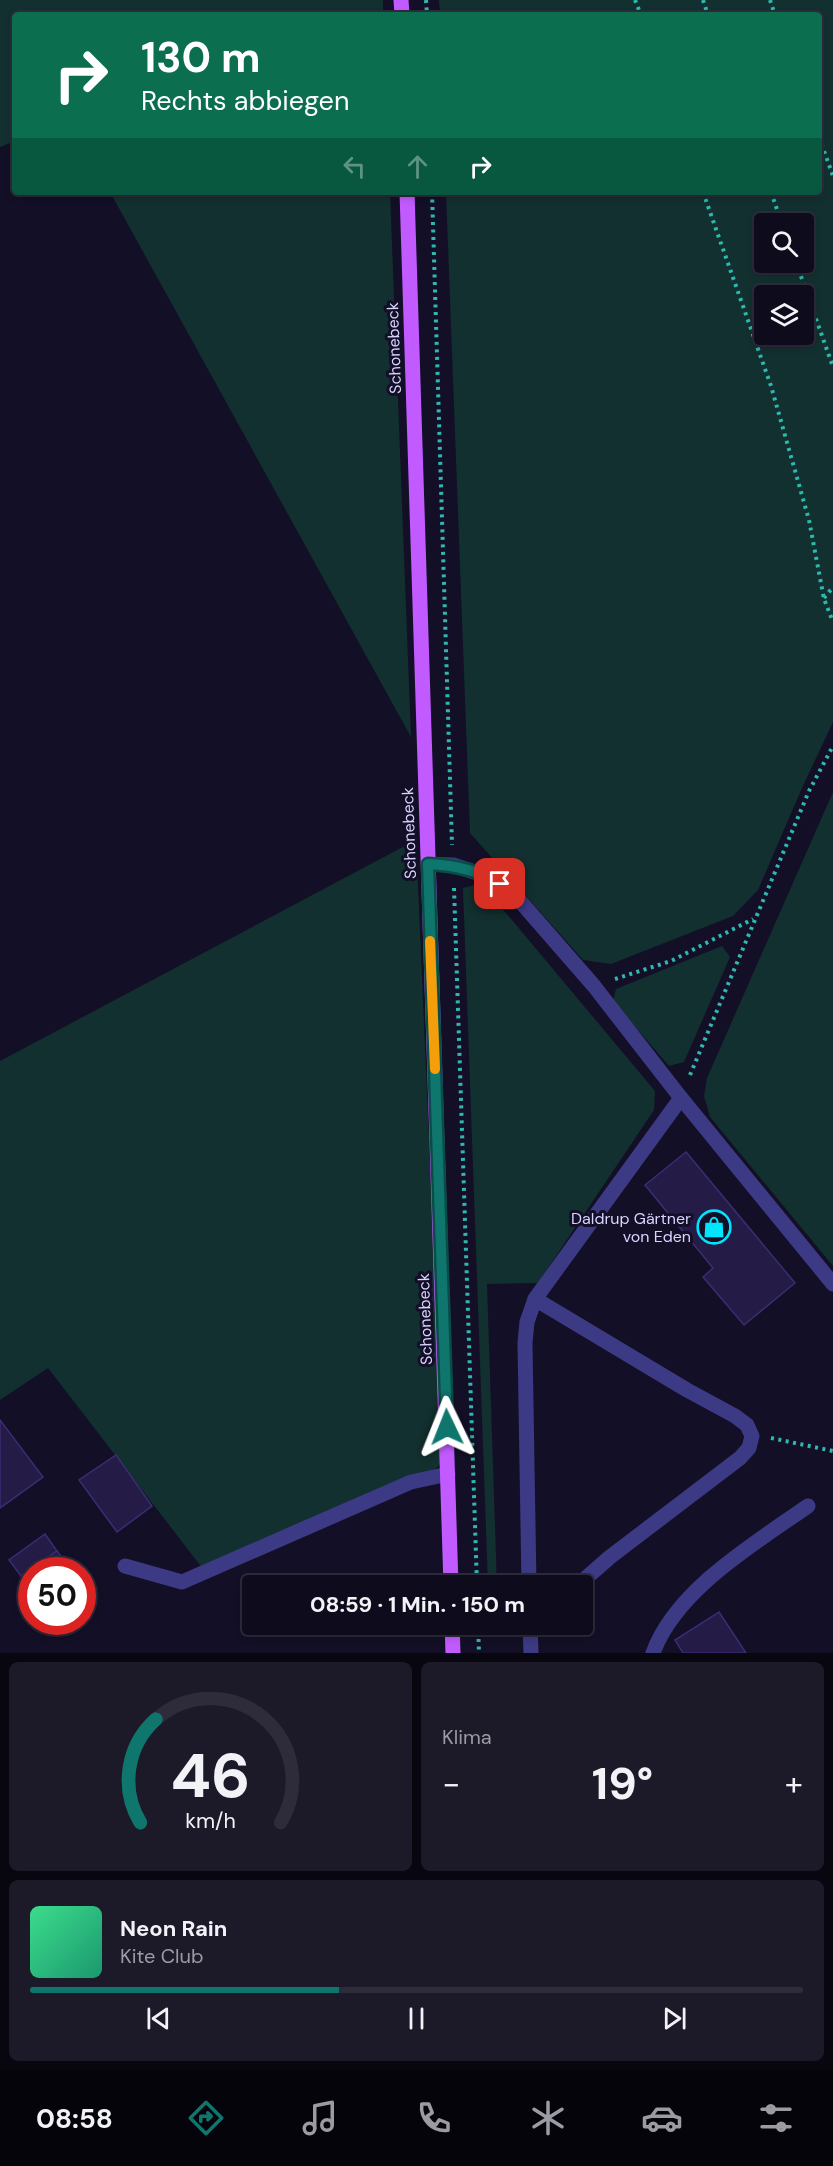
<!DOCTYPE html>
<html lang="de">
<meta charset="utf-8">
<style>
:root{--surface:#0e0b1c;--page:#1c1929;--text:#f1f3f6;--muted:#9b9ba3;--line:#2e2b3b;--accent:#0f766e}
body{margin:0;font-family:"DM Sans",sans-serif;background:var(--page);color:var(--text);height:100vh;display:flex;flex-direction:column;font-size:22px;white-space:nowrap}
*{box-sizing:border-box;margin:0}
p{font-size:20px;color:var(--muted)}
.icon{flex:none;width:33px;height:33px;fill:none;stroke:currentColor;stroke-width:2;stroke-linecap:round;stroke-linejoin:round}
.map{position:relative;height:1653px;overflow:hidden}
.drawer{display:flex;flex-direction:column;gap:9px;padding:9px;background:#08060f;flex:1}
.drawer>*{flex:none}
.top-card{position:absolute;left:12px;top:12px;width:810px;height:183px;border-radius:6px;box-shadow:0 3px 9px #0003,0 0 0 2px var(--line);background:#0b6e4f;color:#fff;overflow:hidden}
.buttons{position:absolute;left:754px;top:213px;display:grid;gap:12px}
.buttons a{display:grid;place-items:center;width:60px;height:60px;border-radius:6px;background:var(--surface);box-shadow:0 3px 9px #0003,0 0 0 2px var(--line);font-size:30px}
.speed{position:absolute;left:18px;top:1557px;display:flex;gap:12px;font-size:30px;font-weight:700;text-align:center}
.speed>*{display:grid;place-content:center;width:78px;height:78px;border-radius:50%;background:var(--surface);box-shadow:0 3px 9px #0003,0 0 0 2px var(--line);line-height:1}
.speed .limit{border:9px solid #d22;background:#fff;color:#111}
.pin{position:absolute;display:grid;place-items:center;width:51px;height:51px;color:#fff;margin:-26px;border-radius:12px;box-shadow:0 3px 9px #0006}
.me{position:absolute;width:66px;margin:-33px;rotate:358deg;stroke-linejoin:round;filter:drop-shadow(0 0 4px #0008)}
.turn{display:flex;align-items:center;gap:21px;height:126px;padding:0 30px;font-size:27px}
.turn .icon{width:78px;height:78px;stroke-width:2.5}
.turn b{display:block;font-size:42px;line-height:51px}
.lanes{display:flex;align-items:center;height:57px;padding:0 30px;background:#0003;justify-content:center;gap:30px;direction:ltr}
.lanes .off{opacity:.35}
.big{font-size:45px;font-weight:700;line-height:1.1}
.drawer .widget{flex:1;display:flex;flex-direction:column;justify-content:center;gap:9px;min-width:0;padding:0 21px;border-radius:9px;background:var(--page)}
.drawer .dial{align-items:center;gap:0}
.dial svg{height:156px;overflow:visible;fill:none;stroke:var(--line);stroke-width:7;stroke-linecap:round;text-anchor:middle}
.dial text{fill:var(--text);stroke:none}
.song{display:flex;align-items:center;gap:18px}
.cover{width:72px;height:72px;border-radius:9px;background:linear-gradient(135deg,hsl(150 70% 55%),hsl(160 70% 35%))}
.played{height:6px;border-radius:3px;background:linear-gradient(90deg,var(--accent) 40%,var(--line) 40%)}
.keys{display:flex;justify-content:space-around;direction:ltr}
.heat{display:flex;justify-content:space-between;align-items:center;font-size:33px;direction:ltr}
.drawer .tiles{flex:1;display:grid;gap:9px;grid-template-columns:1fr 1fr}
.widget:last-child{grid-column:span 2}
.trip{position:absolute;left:242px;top:1575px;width:351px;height:60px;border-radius:6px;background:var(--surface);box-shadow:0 3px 9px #0003,0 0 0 2px var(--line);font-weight:700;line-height:60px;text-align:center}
.dock{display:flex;height:96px;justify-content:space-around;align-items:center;background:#06040b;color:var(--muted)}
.dock .icon{width:42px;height:42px}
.dock .current{color:var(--accent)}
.dock b{font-size:27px;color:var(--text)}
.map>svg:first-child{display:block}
.green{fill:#12302f;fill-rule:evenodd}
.building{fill:#241b47;stroke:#3b2d73;stroke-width:1.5}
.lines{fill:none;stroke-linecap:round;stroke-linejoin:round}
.path{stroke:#2fb8b0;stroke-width:4;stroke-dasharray:3 4.5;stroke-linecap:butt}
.minor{stroke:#3d3a85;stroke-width:15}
.major{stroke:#c25bff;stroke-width:15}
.route-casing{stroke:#0a4d48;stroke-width:15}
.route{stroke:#0f766e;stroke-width:10}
.slow{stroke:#f59e0b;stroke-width:10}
.labels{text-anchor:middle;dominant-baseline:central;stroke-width:6;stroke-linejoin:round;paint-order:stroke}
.street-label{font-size:16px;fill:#d9d4ff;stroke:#130f26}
.poi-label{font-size:16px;fill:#d9d4ff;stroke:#130f26;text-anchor:end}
</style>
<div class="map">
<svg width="833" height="1653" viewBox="0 0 833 1653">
<rect width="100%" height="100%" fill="#130f26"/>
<!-- green -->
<g class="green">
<path d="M 0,0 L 383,0 L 383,15 L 15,15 L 15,141 L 0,147 Z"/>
<path d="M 439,0 L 833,0 L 833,722 L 802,788 L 758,890 L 733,916 L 611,964 L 583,960 L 470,833 L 446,192 L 819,192 L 819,15 L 440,15 ZM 765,224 L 804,224 L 804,262 L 765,262 ZM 765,296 L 804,296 L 804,334 L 765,334 Z"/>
<path d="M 110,192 L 390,192 L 411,737 Z"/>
<path d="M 833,792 L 833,1266 L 710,1117 L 704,1096 L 707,1078 Z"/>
<path d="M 416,840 L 443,1460 L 437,1468 L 203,1569 L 48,1368 L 0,1400 L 0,1061 Z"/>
<path d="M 481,883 L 655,1091 L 654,1110 L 538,1283 L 487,1284 L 497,1586 L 488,1585 L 463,888 Z"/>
<path d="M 722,946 L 730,957 L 684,1062 L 669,1066 L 613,1001 L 616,989 Z"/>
</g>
<!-- building -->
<g class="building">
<path d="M 686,1152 L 795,1283 L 744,1325 L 703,1277 L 713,1268 L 645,1185 Z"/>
<path d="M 0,1420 L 43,1477 L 0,1508 Z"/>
<path d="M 116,1455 L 152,1506 L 117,1532 L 79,1480 Z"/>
<path d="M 45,1534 L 57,1551 L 21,1576 L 9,1560 Z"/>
<path d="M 57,1551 L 71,1570 L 32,1570 L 32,1591 L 21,1576 Z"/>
<path d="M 719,1612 L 746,1653 L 683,1653 L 675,1640 Z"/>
</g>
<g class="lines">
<!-- path -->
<g class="path">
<path d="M 426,0 L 427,15"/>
<path d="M 635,0 L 641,15"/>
<path d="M 703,0 L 708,15"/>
<path d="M 770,0 L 775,15"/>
<path d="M 819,137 L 833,176"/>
<path d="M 432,192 L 452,845"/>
<path d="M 703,192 L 771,386 L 809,520 L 824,599 L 833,622"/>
<path d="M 771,192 L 782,224"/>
<path d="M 796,262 L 833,367"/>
<path d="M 824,598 L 833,587"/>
<path d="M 454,888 L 477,1586"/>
<path d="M 615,979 L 671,961 L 753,919"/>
<path d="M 690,1075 L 809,791 L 833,746"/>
<path d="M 771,1438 L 833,1451"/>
<path d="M 478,1624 L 479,1653"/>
</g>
<!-- minor -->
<g class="minor">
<path d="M 428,864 L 453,865 L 487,876 L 513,893 L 594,986 L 681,1098 L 833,1284"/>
<path d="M 535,1299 L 687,1390 L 735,1416 L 747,1425 L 752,1436 L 749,1448 L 740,1458 L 610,1557 L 577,1586"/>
<path d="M 125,1566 L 182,1582 L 411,1482 L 448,1474"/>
<path d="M 529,1586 L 525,1343 L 527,1322 L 535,1299 L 681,1098"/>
<path d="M 530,1624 L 531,1653"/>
<path d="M 653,1653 C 676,1590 755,1543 808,1506"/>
</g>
<!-- major -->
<g class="major">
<path d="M 401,0 L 402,15"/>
<path d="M 407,192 L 451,1586"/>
<path d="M 452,1624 L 453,1653"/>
</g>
</g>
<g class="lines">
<!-- route casing -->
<g class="route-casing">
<path id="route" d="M 447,1427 L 428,864 C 454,865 478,870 500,884"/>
</g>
<!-- route -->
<use href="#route" class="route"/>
<!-- slow -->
<path class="slow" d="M 430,941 L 435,1069"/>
</g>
<!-- icons -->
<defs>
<g id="shop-ring" transform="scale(1.725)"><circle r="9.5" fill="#130f26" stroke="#00e5ff" stroke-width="1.5"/><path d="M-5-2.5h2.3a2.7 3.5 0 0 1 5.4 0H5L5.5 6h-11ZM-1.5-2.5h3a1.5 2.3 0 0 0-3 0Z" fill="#00e5ff"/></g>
</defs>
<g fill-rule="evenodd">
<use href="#shop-ring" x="714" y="1227"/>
</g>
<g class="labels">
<!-- street labels -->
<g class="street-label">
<text transform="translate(394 348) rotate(-92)">Schonebeck</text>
<text transform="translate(409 833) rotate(-92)">Schonebeck</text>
<text transform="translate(425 1319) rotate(-92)">Schonebeck</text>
</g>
<!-- poi labels -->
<g class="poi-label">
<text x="691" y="1218">Daldrup Gärtner<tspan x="691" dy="18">von Eden</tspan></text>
</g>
</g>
</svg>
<div class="buttons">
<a><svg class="icon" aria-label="search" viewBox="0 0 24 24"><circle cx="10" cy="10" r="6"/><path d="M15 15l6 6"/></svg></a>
<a><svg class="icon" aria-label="layers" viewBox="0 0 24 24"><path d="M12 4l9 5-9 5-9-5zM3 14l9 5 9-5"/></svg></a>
</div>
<div class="speed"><div class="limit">50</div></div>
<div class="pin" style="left:500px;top:884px;background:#d93025"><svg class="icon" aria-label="arrive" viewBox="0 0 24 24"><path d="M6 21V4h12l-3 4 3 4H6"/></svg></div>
<svg class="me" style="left:447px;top:1427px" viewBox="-20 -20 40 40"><path d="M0-17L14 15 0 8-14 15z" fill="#0f766e" stroke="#fff" stroke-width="4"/></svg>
<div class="trip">08:59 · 1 Min. · 150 m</div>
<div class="top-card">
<div class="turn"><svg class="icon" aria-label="right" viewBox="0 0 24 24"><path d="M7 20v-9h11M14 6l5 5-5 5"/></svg><div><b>130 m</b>Rechts abbiegen</div></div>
<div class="lanes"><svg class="icon off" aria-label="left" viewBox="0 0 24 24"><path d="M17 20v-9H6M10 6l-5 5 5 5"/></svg><svg class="icon off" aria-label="ahead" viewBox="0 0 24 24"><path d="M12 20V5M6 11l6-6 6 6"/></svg><svg class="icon" aria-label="right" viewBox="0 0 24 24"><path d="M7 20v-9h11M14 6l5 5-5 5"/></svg></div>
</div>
</div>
<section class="drawer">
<div class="tiles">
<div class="widget dial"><svg viewBox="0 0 100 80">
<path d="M14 69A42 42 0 1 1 86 69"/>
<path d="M14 69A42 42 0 0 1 22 16" stroke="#0f766e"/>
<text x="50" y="56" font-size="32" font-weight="700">46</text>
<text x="50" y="72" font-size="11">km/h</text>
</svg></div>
<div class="widget"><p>Klima</p>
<div class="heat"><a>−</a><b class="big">19°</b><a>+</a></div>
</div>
<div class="widget">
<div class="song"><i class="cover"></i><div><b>Neon Rain</b><p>Kite Club</p></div></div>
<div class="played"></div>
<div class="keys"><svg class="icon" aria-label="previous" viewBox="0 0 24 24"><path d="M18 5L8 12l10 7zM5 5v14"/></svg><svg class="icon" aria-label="pause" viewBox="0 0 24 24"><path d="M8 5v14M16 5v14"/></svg><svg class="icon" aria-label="next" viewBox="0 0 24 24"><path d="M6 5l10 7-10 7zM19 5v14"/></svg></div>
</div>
</div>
</section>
<nav class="dock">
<b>08:58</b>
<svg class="icon current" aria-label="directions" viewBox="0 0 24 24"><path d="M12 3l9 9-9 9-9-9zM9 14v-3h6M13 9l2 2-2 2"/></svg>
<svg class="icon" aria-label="music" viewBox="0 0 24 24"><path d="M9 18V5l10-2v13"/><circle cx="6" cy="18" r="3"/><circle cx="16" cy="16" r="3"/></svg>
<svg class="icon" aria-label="phone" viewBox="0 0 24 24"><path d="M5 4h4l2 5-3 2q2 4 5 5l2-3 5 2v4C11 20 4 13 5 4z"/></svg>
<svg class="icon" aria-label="climate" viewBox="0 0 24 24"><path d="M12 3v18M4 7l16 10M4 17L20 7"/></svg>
<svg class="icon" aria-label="car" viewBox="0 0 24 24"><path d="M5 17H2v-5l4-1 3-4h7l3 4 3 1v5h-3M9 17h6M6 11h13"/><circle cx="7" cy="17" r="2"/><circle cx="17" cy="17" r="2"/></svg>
<svg class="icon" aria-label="filters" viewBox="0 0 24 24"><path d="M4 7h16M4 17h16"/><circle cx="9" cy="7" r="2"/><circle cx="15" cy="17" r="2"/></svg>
</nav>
